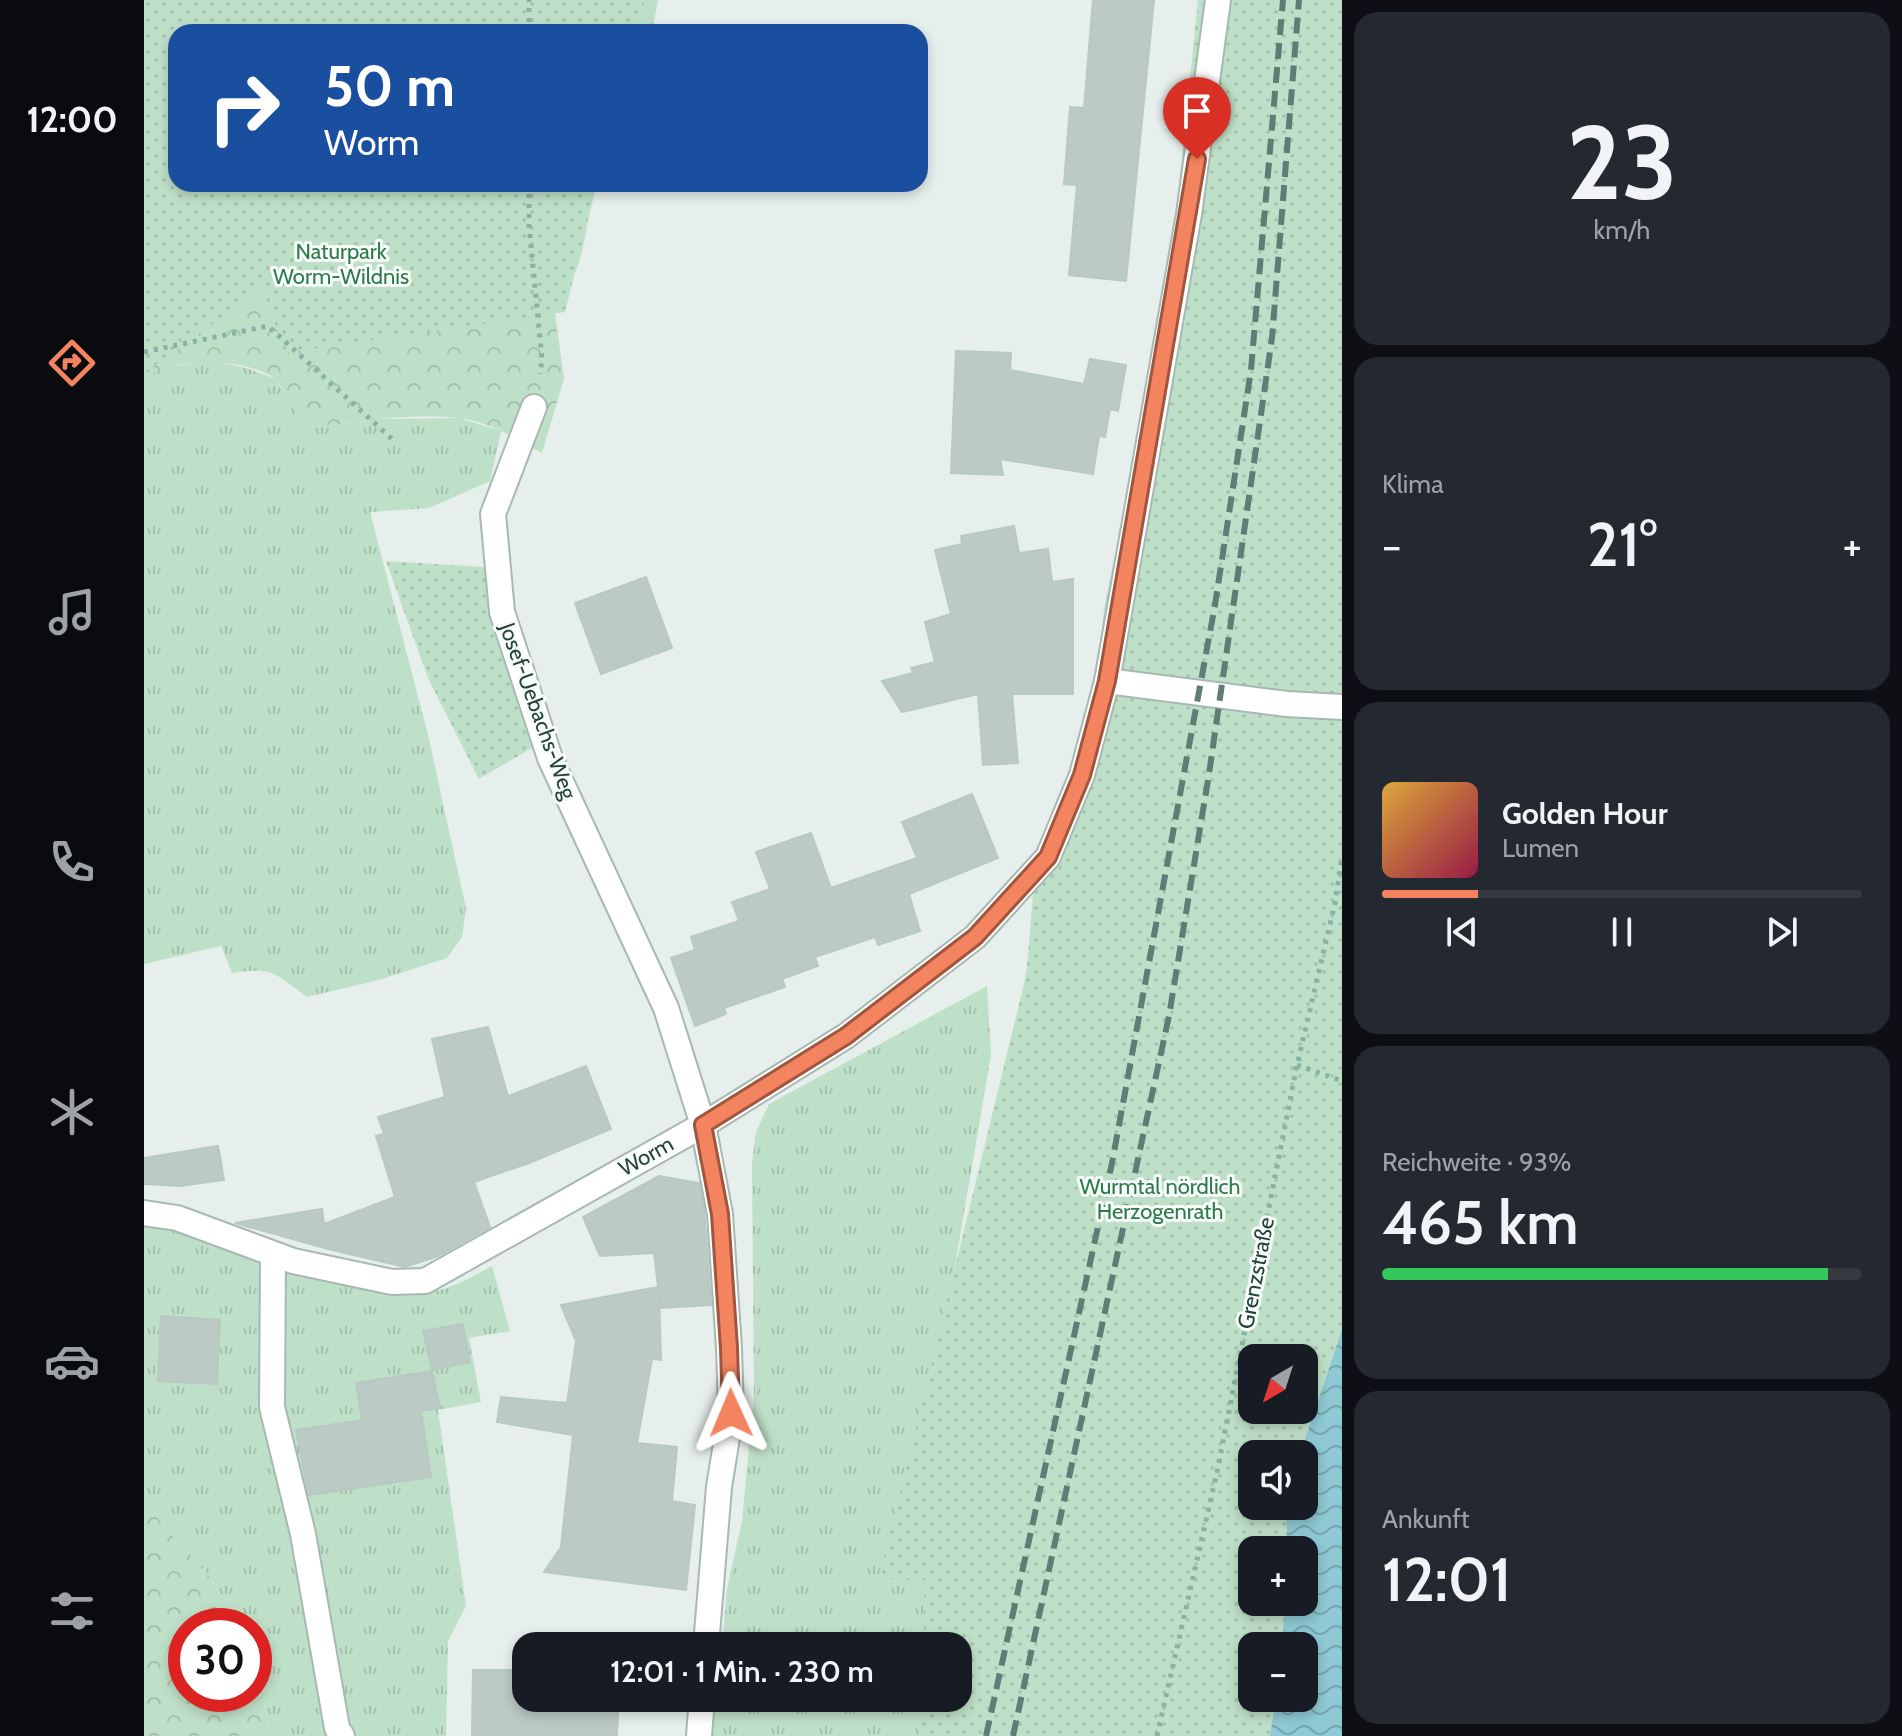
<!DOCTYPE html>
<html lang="de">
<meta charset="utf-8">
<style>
:root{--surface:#171b24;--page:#242831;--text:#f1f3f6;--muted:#9ea1a6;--line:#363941;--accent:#f4845f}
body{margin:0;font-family:Cabin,sans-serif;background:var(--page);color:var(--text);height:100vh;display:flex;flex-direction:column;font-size:30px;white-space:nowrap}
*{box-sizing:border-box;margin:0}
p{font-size:26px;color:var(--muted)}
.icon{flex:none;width:44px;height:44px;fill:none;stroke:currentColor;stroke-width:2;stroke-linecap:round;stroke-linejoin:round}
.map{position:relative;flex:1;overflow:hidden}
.details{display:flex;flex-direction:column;gap:12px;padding:12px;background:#0d0f14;width:560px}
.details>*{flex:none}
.guide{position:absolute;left:24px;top:24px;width:760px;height:168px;border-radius:24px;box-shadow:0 4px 12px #0003;background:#1a4fa0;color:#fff;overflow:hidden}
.needle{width:52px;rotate:219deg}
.buttons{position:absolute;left:1094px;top:1344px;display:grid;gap:16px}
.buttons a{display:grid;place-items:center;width:80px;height:80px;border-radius:16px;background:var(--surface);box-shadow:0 4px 12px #0003;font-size:40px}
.speed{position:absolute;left:24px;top:1608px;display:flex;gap:16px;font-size:40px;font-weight:700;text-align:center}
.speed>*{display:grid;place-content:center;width:104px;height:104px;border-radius:50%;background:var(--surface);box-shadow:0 4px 12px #0003;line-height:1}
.speed .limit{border:12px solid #d22;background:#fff;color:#111}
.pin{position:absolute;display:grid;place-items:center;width:68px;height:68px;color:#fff;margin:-82px -34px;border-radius:50% 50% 50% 0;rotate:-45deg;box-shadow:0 0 8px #0007}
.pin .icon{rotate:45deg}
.me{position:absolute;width:88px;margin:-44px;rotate:359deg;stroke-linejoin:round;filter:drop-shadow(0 0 6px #0008)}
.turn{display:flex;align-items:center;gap:28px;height:168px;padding:0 24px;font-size:36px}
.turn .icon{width:104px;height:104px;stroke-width:2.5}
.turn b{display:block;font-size:56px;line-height:68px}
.big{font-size:60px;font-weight:600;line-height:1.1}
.details .widget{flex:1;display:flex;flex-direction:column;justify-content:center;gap:12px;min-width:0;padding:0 28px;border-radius:24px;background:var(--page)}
.details .dial{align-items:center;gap:0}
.dial b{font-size:104px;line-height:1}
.song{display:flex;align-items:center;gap:24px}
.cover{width:96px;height:96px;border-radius:12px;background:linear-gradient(135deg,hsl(40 70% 55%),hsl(340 70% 35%))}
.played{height:8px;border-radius:4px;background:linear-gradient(90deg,var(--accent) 20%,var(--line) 20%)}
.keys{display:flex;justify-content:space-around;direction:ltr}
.heat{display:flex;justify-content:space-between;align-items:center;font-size:44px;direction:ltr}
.charge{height:12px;border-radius:6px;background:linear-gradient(90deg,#34c759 93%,var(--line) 0)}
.trip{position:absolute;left:368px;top:1632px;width:460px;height:80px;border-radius:24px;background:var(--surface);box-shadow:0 4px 12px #0003;font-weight:600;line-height:80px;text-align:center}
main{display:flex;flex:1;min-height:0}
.tabs{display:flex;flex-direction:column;width:144px;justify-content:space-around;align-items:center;background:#090b0e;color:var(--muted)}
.tabs .icon{width:56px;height:56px}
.tabs .active{color:var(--accent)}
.tabs b{font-size:36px;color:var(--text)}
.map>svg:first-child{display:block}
.grass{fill:url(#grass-tufts)}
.forest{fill:url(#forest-crowns)}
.park{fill:url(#park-dots);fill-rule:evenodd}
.water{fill:url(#water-waves)}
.building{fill:#bbcac4;stroke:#b8c9c2;stroke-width:2}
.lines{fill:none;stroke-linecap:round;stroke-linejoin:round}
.minor-casing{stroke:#a8b8b2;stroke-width:28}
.path{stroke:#86b3a5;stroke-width:5;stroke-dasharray:4 6;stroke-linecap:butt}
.minor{stroke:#fff;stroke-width:24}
.rail{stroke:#5f7d75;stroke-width:6;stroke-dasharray:16 8;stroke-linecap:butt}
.route-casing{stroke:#9f563e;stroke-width:20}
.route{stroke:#f4845f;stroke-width:14}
.labels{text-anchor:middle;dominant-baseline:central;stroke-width:6;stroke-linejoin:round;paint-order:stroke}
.park-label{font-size:22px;fill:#2d7a4b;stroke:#f7fbf9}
.street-label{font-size:22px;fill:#24423a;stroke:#f7fbf9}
</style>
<main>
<nav class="tabs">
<b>12:00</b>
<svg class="icon active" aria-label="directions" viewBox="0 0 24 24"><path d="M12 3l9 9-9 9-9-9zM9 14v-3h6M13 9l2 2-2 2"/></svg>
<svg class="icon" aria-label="music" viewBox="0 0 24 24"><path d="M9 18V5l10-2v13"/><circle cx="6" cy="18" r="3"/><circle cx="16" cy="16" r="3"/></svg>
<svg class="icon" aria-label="phone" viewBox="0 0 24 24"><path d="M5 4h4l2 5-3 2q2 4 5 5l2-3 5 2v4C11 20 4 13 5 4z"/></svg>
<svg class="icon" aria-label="climate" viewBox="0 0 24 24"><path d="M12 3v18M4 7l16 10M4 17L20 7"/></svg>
<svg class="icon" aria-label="car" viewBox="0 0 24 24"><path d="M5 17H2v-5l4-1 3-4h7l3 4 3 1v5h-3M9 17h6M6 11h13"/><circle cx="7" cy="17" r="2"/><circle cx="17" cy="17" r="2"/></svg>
<svg class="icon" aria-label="filters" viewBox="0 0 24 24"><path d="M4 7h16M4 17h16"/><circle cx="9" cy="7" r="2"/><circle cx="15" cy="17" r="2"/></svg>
</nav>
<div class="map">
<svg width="1198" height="1736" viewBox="0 0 1198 1736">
<defs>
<pattern id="grass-tufts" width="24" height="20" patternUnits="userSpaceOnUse" patternTransform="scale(2)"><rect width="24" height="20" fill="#bfe0c8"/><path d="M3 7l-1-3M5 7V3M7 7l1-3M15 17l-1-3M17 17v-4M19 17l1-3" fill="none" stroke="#a4c1ad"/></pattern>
<pattern id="forest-crowns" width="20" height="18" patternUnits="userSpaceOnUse" patternTransform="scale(2)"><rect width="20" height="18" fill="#bfe0c8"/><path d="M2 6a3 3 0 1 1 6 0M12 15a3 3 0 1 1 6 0" fill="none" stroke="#a4c1ad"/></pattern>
<pattern id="park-dots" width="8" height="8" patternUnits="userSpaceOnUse" patternTransform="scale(2)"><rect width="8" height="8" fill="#bfe0c8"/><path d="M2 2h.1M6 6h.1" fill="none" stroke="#a4c1ad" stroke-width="1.8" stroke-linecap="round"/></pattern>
<pattern id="water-waves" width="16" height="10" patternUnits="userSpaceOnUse" patternTransform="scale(2)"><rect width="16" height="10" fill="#8ec9d4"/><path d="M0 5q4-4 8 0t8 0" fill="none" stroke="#74a5ad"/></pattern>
</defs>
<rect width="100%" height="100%" fill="#e6efeb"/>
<!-- grass -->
<g class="grass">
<path d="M 66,360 L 103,368 L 132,379 L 144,401 L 166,428 L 236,419 L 315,418 L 357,431 L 346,481 L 285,508 L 226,512 L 284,735 L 322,908 L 318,937 L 303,958 L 235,980 L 163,997 C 130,973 130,967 88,973 L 77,946 L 0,964 L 0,379 L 13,369 Z"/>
<path d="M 843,986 L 847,1055 L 780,1447 L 793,1646 L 578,1646 L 583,1589 L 598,1521 L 610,1395 L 608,1164 L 612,1132 L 625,1104 Z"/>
<path d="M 0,1210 L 263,1293 C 300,1294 316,1283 348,1266 L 366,1331 L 325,1338 L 337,1402 L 294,1410 L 322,1606 L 304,1641 L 302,1736 L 125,1736 L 115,1653 L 110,1646 L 110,1626 L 97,1626 L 64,1575 L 15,1520 L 0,1490 Z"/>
<path d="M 572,1698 L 814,1698 L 883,1736 L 568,1736 Z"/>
</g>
<!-- forest -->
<g class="forest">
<path d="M 0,0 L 514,0 L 508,32 L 32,32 L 32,184 L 448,184 C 442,232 442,268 410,306 L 420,379 L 398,453 C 372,439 343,420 313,418 C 265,413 214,422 166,428 C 158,418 149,409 143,399 C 139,392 136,382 130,378 C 97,357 30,356 0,379 Z"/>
<path d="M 0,1490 L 15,1520 L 64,1575 L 97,1626 L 42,1626 L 42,1694 L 110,1694 L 110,1646 L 115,1653 L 125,1736 L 0,1736 Z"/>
</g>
<!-- park -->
<g class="park">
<path d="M 0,0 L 501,0 L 492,32 L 32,32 L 32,184 L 453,184 L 421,312 L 141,353 L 119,288 L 0,373 Z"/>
<path d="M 1054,0 L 1198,0 L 1198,1421 L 1189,1736 L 776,1736 L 777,1698 L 814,1698 L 814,1646 L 779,1646 L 781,1580 L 735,1579 L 879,988 L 883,967 L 890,881 L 928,776 L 956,650 L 960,609 L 1025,284 ZM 1108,1358 L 1160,1358 L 1160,1410 L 1108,1410 ZM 1108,1454 L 1160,1454 L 1160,1506 L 1108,1506 ZM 1108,1550 L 1160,1550 L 1160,1602 L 1108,1602 ZM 1108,1646 L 1160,1646 L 1160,1698 L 1108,1698 Z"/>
<path d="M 242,561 L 340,567 L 352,631 L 391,746 L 335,779 L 284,678 Z"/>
</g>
<!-- water -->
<path class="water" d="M 1198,1330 L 1198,1736 L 1126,1736 L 1132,1698 L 1160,1698 L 1160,1646 L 1138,1646 L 1141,1602 L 1160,1602 L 1160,1550 L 1143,1550 L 1142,1506 L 1160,1506 L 1160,1454 L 1156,1454 Z"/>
<!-- building -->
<g class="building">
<path d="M 949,0 L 1010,0 L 982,281 L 925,275 L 933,185 L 920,184 L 926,107 L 940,108 Z"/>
<path d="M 812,351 L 867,353 L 866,370 L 940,384 L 946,359 L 982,365 L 974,411 L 966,409 L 961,437 L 955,436 L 949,474 L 856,459 L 859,475 L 807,473 Z"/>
<path d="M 870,526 L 875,553 L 904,549 L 908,582 L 929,579 L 929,694 L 868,694 L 874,763 L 839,765 L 834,694 L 758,712 L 738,681 L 769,673 L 767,668 L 791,662 L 781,622 L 807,614 L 791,550 L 818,544 L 817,536 Z"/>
<path d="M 502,577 L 528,648 L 457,674 L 431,603 Z"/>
<path d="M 828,794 L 854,858 L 765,894 L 776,931 L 734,945 L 731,937 L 671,957 L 674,966 L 638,979 L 641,987 L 580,1008 L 582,1014 L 551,1026 L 527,958 L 551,950 L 547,937 L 595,921 L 588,902 L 626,889 L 612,852 L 667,833 L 687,888 L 773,858 L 758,822 Z"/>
<path d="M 344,1027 L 364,1096 L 442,1066 L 467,1129 L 385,1163 L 330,1182 L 346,1227 L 294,1256 L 261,1267 L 184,1249 L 91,1223 L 178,1209 L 180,1224 L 251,1197 L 232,1136 L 240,1134 L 234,1117 L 301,1097 L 288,1039 Z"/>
<path d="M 74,1146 L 80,1180 L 36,1186 L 0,1184 L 0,1158 Z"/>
<path d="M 515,1176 L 555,1183 L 560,1209 L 567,1305 L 517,1308 L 515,1294 L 517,1360 L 508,1359 L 493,1443 L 533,1447 L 528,1501 L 551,1505 L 542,1590 L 400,1572 L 417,1547 L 429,1435 L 353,1422 L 357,1397 L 423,1403 L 432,1341 L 417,1305 L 514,1287 L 510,1253 L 456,1256 L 439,1217 Z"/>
<path d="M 17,1316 L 76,1320 L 73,1384 L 14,1381 Z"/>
<path d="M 319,1324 L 326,1362 L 288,1370 L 279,1331 Z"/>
<path d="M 288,1371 L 296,1408 L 277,1411 L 287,1477 L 165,1495 L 152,1430 L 218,1420 L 212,1383 Z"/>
<path d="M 329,1670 L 379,1670 L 379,1695 L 382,1695 L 382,1698 L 475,1698 L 473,1736 L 328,1736 Z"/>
</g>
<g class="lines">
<!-- minor casing -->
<g class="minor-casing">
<g id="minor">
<path d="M 390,407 L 349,514 L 358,612 L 406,758 L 522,1008 L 559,1125 L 576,1214 L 585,1348 L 587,1413 L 575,1487 L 562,1646"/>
<path d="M 963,681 L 1143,704 L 1198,707"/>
<path d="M 0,1213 L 33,1218 L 149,1261 L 248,1282 L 281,1281 L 559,1125 L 702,1036 L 831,937 L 904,857 L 938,775 L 963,681 L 1045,214 L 1074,0"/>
<path d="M 129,1254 L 128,1407 L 159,1534 L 193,1728 L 198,1736"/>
<path d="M 555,1736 L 558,1698"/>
</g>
</g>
<!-- path -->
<g class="path">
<path d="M 385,32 L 385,0"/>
<path d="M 385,184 L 385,225 L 398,359 L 396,374"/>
<path d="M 0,352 L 124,326 L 248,439"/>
<path d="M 1153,1065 L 1198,1081"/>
<path d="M 1013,1736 L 1073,1472 L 1153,1065 L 1191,903 L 1198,857"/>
</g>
<!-- minor -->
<use href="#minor" class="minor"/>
<!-- rail -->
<g class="rail">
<path d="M 842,1736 L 968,1163 L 1071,605 L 1107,370 L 1139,0"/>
<path d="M 869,1736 L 1025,1016 L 1065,774 L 1128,338 L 1155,0"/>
</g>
</g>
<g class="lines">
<!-- route casing -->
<g class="route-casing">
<path id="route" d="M 587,1413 L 585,1348 L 576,1214 L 559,1125 L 702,1036 L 831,937 L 904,857 L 938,775 L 963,681 L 1053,159"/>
</g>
<!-- route -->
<use href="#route" class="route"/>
</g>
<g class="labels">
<!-- park labels -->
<g class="park-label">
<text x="197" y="251">Naturpark<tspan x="197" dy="25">Worm-Wildnis</tspan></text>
<text x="1016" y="1186">Wurmtal nördlich<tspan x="1016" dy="25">Herzogenrath</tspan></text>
</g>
<!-- street labels -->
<g class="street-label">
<text transform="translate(394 711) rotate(70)">Josef-Uebachs-Weg</text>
<text transform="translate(502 1156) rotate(-29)">Worm</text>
<text transform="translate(1112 1273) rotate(-79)">Grenzstraße</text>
</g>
</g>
</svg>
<div class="buttons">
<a><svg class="needle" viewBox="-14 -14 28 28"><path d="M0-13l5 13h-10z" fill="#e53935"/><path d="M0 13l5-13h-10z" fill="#9ea1a6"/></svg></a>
<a><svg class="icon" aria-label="sound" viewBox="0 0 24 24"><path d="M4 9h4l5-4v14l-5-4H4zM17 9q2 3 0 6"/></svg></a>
<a>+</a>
<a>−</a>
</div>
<div class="speed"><div class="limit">30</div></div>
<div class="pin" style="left:1053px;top:159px;background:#d93025"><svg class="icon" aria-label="arrive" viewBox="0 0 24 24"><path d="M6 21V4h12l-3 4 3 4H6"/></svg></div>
<svg class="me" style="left:587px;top:1413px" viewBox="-20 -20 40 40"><path d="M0-17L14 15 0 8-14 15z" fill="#f4845f" stroke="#fff" stroke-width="4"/></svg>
<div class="trip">12:01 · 1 Min. · 230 m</div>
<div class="guide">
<div class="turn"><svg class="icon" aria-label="right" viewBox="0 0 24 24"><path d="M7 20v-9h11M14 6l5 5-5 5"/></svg><div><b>50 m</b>Worm</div></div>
</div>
</div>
<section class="details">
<div class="widget dial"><b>23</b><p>km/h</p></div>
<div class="widget"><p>Klima</p>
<div class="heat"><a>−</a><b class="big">21°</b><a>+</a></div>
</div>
<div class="widget">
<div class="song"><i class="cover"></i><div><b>Golden Hour</b><p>Lumen</p></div></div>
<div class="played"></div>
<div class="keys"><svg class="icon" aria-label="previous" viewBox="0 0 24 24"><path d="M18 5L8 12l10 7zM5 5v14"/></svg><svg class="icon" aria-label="pause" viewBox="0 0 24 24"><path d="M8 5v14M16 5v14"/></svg><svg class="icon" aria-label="next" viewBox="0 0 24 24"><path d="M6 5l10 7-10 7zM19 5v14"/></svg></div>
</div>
<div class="widget"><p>Reichweite · 93%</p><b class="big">465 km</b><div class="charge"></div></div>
<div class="widget"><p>Ankunft</p><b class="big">12:01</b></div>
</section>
</main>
